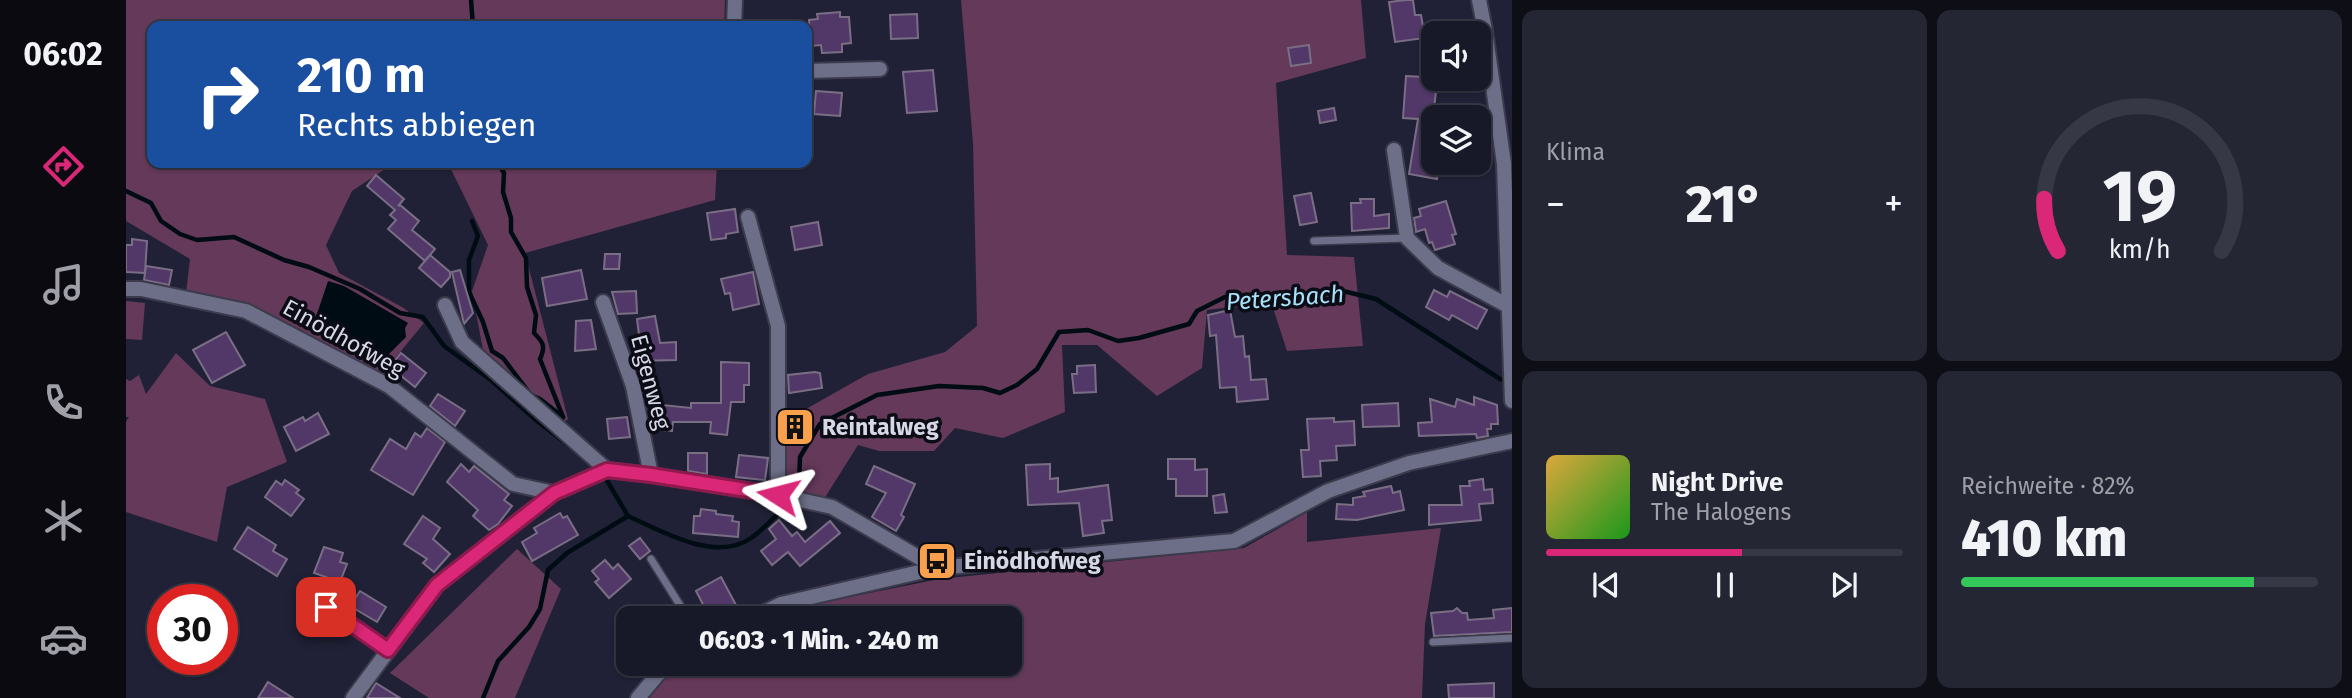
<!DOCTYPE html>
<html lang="de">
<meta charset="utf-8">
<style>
:root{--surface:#181928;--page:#252634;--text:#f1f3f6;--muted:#9fa0a8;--line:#363845;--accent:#db2777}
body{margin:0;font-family:"Fira Sans",sans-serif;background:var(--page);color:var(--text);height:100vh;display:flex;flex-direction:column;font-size:26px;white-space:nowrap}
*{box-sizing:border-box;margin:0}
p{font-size:23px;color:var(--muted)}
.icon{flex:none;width:38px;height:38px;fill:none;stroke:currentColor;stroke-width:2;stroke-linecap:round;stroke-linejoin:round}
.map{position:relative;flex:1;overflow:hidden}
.sheet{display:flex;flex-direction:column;gap:10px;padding:10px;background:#0d0e16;width:840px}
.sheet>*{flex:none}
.hud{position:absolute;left:21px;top:21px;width:665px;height:147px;border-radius:14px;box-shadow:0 2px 5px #0004,0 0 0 2px var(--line);background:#1a4fa0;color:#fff;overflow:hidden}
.controls{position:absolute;left:1295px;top:21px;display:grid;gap:14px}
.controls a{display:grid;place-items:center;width:70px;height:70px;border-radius:14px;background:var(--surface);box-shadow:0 2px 5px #0004,0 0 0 2px var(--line);font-size:35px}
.speed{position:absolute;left:21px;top:584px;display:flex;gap:14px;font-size:35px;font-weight:700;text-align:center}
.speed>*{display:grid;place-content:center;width:91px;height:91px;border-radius:50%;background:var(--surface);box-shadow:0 2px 5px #0004,0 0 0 2px var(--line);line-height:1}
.speed .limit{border:10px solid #d22;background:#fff;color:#111}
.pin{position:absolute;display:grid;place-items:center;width:60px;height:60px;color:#fff;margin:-30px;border-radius:14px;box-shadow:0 4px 10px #0006}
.me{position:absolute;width:77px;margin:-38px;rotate:279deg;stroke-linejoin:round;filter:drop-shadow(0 0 5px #0008)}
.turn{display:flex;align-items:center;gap:24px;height:147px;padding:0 35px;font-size:32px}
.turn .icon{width:91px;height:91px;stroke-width:2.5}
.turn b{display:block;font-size:49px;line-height:60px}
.big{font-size:52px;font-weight:800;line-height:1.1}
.sheet .tile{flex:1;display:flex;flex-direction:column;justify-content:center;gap:10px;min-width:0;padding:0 24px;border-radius:14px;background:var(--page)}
.sheet .dial{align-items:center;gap:0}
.dial svg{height:182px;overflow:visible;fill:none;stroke:var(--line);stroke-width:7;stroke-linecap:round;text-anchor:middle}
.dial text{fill:var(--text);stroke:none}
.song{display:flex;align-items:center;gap:21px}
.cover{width:84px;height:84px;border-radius:10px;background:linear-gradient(135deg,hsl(40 70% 55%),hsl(120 70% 35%))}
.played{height:7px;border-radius:4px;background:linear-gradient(90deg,var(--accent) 55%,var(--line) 55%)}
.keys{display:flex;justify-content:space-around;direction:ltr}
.heat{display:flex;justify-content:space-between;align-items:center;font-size:38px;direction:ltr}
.charge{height:10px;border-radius:5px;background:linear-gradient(90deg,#34c759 82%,var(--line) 0)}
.sheet .tiles{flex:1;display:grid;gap:10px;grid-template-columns:repeat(2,1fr)}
.trip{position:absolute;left:490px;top:606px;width:406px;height:70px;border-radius:14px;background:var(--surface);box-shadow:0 2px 5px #0004,0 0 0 2px var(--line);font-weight:800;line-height:70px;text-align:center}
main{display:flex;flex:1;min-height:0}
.dock{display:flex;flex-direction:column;width:126px;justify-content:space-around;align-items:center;background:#0a0a10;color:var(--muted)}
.dock .icon{width:49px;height:49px}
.dock .on{color:var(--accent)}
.dock b{font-size:32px;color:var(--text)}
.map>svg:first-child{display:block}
.green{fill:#643959;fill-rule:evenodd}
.water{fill:#000c13}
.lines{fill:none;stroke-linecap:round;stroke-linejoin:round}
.stream{stroke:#000c13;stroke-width:4.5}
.building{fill:#523868;stroke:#7a6e85;stroke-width:2}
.service-casing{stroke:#3b3b4d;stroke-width:10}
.minor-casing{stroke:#3b3b4d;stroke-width:18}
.service{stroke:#6d6f88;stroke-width:7}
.minor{stroke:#6d6f88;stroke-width:14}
.route-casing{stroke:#8e194d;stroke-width:18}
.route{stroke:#db2777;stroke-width:12}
.labels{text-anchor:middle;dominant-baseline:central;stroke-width:7;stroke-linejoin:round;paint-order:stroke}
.street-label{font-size:23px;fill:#d6d8e6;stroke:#0b0c15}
.poi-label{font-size:23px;font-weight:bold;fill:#d6d8e6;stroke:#0b0c15;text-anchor:start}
.water-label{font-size:24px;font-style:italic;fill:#a6e1f9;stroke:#0b0c15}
</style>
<main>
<nav class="dock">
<b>06:02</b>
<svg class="icon on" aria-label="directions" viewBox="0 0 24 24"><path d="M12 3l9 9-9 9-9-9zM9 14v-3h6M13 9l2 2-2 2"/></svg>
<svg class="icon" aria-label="music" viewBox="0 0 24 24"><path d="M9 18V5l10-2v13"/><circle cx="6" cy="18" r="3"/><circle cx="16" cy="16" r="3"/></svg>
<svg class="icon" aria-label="phone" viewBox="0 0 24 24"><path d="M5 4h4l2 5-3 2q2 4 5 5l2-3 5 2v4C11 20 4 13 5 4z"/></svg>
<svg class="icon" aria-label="climate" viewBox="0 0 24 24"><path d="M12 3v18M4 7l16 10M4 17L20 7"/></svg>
<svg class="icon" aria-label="car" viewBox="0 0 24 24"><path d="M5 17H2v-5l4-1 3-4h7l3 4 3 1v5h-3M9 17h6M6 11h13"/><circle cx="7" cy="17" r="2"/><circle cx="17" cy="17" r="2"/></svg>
</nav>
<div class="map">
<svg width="1386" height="698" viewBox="0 0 1386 698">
<rect width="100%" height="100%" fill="#202136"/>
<!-- green -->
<g class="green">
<path d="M 0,0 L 599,0 L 598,26 L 26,26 L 26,163 L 268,163 L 226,191 L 200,245 L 213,273 L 276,307 L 298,323 L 257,373 L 119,305 L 60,293 L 64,259 L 0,221 ZM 203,282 L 262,355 L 255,352 L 243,353 L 227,341 L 187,326 Z"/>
<path d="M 835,0 L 1235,0 L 1240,58 L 1150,83 L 1161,255 L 1228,257 L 1237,346 L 1161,351 L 1147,308 L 1105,307 L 1081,310 L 1076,368 L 1031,396 L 971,345 L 936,345 L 939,412 L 877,438 L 829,428 L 808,451 L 753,451 L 732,445 L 698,499 L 657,490 L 655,448 L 672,430 L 672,424 L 665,421 L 664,418 L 742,374 L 819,352 L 851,326 L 847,143 Z"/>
<path d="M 322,163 L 591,163 L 589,200 L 399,253 L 442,419 L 432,427 L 386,387 L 357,350 L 346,291 L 362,245 Z"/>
<path d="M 0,301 L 19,303 L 16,340 L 0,339 Z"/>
<path d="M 50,353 L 84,386 L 139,399 L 161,462 L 101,487 L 91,542 L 0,512 L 0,422 L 3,417 L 0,417 L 0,379 L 4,381 L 13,375 L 20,394 Z"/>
<path d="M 1181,512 L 1181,542 L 1315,528 L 1299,624 L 1296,698 L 521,698 L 535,679 L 560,663 L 884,663 L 884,618 L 643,618 L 659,610 L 813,579 L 1118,548 Z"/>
<path d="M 391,549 L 435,589 L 389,698 L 303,698 L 264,673 Z"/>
</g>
<!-- water -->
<path class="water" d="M 202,281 L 218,286 L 282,323 L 279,328 L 280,337 L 262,355 L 255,352 L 243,353 L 227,341 L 187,326 Z"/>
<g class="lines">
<!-- stream -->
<g class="stream">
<path d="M 345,0 L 347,26"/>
<path d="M 372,163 L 378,173 L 377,192 L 385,218 L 385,232 L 400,258 L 401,287 L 410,315 L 408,333 C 417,342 420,346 414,359 L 437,417 L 435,422"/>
<path d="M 0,191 L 25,203 L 35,221 L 54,234 L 71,240 L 108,237 L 158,260 L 183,267 L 234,289 L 274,313 L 297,317 L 318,346 L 365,380 L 411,421 L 445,447"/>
<path d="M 346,221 L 352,236 L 343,260 L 343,292 L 357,322 L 366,351 L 377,358 L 405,395 L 414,399 L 437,417"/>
<path d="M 480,479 L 502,516"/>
<path d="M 673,485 L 674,457 L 694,424 L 751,395 L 813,386 L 857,388 L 874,393 L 891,385 L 911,369 L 933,332 L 962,330 L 992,341 L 1013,338 L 1063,324 L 1071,311 L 1099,297 L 1158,296 L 1217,291 L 1250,299 L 1374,379 L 1380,380"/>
<path d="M 357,698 L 372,661 L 403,627 L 414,609 L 422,570 L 441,553 L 502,516 C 535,531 590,563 625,538 C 637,530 647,518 657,509"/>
</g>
</g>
<!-- building -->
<g class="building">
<path d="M 1280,0 L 1287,0 L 1289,15 L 1295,15 L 1299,38 L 1269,42 L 1263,2 Z"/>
<path d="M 714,12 L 714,17 L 723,17 L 725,43 L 716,44 L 716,52 L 696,53 L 695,45 L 685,46 L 683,20 L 692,19 L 691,14 Z"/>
<path d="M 791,14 L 792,38 L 765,39 L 764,15 Z"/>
<path d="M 1183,45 L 1185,63 L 1165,66 L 1162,48 Z"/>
<path d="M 807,70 L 811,111 L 781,113 L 777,72 Z"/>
<path d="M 1280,76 L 1298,77 L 1298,81 L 1311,83 L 1307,117 L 1307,163 L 1313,163 L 1311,179 L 1283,174 L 1292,119 L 1277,118 Z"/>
<path d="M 690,91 L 716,93 L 714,116 L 688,114 Z"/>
<path d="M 1208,108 L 1210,120 L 1194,123 L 1192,111 Z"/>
<path d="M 250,175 L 278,199 L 272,206 L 274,205 L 293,221 L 286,230 L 309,249 L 299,261 L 262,229 L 270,220 L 264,215 L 269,210 L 241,186 Z"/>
<path d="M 1185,193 L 1191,222 L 1174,225 L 1168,196 Z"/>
<path d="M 1234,199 L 1248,199 L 1248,216 L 1263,214 L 1263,228 L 1226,231 L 1225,203 L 1235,203 Z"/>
<path d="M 1320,201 L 1330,234 L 1326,235 L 1329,244 L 1309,250 L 1306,242 L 1303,243 L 1299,229 L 1290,232 L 1288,218 L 1295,216 L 1293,209 Z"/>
<path d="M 609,209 L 612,232 L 600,234 L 600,238 L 585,240 L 581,213 Z"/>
<path d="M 692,222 L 696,245 L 669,250 L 665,227 Z"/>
<path d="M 6,239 L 21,241 L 19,273 L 0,272 L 0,245 L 6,245 Z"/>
<path d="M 479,254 L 494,254 L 493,269 L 478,269 Z"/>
<path d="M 304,255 L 324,272 L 324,277 L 315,287 L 293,268 Z"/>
<path d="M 20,266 L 46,270 L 43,285 L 18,280 Z"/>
<path d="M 334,270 L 347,313 L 338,324 L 326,272 Z"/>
<path d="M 455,270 L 461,299 L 421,306 L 416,278 Z"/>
<path d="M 627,272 L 633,304 L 607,310 L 604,293 L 599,294 L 595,279 Z"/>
<path d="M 1308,290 L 1321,297 L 1324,291 L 1361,310 L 1351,329 L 1326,315 L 1323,320 L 1300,307 Z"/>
<path d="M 510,291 L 511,313 L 492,314 L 486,292 Z"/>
<path d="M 1104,310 L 1109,337 L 1117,336 L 1119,357 L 1123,356 L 1125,380 L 1140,379 L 1142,399 L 1111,402 L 1110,387 L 1094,388 L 1090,335 L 1084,336 L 1082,315 Z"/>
<path d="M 529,316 L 534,343 L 550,342 L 550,360 L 508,361 L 505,343 L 514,343 L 511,319 Z"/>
<path d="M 465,320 L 470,349 L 449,351 L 450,321 Z"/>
<path d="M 100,332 L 119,365 L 86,383 L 67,350 Z"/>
<path d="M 275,353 L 300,373 L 289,387 L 264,367 Z"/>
<path d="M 595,362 L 623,363 L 623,385 L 618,385 L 618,402 L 605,402 L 601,435 L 584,433 L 585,422 L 547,422 L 546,431 L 525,429 L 527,404 L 565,408 L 565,403 L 595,403 Z"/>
<path d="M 969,365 L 970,392 L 948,393 L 946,374 L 951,374 L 951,366 Z"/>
<path d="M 689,372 L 694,373 L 696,388 L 663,393 L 662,375 Z"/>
<path d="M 312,394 L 339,411 L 329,426 L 304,406 Z"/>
<path d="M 1348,397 L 1371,405 L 1372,424 L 1365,424 L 1365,429 L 1361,429 L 1362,436 L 1351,438 L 1350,434 L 1293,436 L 1292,423 L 1306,422 L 1304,399 L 1329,407 L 1331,399 L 1348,405 Z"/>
<path d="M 1272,403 L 1273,426 L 1237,427 L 1236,405 Z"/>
<path d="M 192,413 L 203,434 L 170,451 L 158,427 L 177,417 L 179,421 Z"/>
<path d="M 501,417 L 504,437 L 483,439 L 481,419 Z"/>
<path d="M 1208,418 L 1208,422 L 1228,421 L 1229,445 L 1210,446 L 1211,460 L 1194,461 L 1195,476 L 1177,477 L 1175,450 L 1183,450 L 1181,419 Z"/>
<path d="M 301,428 L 319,442 L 287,495 L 245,470 L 264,439 L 280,449 L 289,433 L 295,437 Z"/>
<path d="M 562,453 L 581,453 L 581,474 L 562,471 Z"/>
<path d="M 613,455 L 642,458 L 639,480 L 610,477 Z"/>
<path d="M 1042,459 L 1069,459 L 1069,470 L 1081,469 L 1081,496 L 1050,496 L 1050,479 L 1042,479 Z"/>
<path d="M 335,464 L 343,472 L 348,466 L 383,494 L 378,500 L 386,506 L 372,524 L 363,530 L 347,516 L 352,510 L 321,482 Z"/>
<path d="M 924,464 L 924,479 L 932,478 L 932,492 L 982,485 L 986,520 L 976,521 L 978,533 L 957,536 L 953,503 L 902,505 L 900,465 Z"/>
<path d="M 748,466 L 789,484 L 775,515 L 778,517 L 770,531 L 746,517 L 760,493 L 740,484 Z"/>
<path d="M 1357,479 L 1358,490 L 1366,489 L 1367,503 L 1353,504 L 1355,520 L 1303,525 L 1303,505 L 1336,505 L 1334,486 L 1344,486 L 1343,481 Z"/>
<path d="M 159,480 L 173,490 L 170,493 L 178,499 L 165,516 L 139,497 L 150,481 L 156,485 Z"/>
<path d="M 1265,486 L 1267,493 L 1274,491 L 1278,510 L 1231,520 L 1210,519 L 1211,504 L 1227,505 L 1227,498 L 1239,496 L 1237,492 Z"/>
<path d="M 1098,494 L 1101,512 L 1089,513 L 1087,496 Z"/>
<path d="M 575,509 L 590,511 L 590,514 L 607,516 L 606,521 L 613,522 L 612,537 L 567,533 L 568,516 L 574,516 Z"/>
<path d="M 434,513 L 437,518 L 441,516 L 452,535 L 406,561 L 396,542 L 411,533 L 408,528 Z"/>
<path d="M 297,516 L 314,528 L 307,539 L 324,554 L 308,572 L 297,563 L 301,559 L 278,544 Z"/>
<path d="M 653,520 L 666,536 L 671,532 L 679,542 L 704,521 L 714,533 L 674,566 L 662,552 L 646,565 L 635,551 L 650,539 L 643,529 Z"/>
<path d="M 122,527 L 150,545 L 147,551 L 161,559 L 151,576 L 108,549 Z"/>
<path d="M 514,538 L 524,551 L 514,559 L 503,546 Z"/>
<path d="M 198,547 L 217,553 L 214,562 L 221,564 L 214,582 L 188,573 Z"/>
<path d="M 479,560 L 487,569 L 492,564 L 505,579 L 483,598 L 469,582 L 473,579 L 466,571 Z"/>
<path d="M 595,577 L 610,605 L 584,618 L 570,591 Z"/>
<path d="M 234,591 L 260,607 L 251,622 L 224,606 Z"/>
<path d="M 1331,608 L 1336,613 L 1341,613 L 1342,620 L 1368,618 L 1367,610 L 1386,608 L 1386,632 L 1308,636 L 1305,613 L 1327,611 Z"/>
<path d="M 142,682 L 167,698 L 132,698 Z"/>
<path d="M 250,683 L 274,698 L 241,698 Z"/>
<path d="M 1368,683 L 1368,698 L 1323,698 L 1322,685 Z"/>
</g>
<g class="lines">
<!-- service casing -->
<g class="service-casing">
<g id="service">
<path d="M 1188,241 L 1281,238"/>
<path d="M 525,559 L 562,618"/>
<path d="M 200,607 L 262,650"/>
<path d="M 1307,642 L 1386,638"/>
</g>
</g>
<!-- minor casing -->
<g class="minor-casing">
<g id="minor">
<path d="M 1353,0 L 1359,30 L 1378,164 L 1386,401"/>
<path d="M 608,26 L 609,0"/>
<path d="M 681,71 L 754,69"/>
<path d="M 1268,150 L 1281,238 L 1312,268 L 1384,307"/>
<path d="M 622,217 L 652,326 L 652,495"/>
<path d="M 0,289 L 15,289 L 120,311 L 263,386 L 387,484 L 428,493"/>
<path d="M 477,302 L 507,386 L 525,475"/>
<path d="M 319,305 L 336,342 L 481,470"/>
<path d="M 627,618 L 655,604 L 811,568 L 1108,541 L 1202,491 L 1283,463 L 1386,441"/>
<path d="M 227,698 L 311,585 L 428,493 L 481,470 L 525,475 L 652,495 L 706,507 L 811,568"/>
<path d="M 512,698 L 532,674 L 549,663"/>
</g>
</g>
<!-- service -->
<use href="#service" class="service"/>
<!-- minor -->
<use href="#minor" class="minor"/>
</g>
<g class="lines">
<!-- route casing -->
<g class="route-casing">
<path id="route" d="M 200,607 L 262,650 L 311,585 L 428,493 L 481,470 L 525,475 L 652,495"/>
</g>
<!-- route -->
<use href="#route" class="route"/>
</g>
<!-- icons -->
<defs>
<g id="building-square" transform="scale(2.0125)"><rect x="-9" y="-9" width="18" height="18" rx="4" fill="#f8a04c" stroke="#0b0c15"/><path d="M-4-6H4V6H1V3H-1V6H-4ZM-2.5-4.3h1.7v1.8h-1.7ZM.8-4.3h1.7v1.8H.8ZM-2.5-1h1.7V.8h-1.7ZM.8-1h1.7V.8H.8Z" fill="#111"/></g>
<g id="bus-square" transform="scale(2.0125)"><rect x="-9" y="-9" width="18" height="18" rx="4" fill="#f8a04c" stroke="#0b0c15"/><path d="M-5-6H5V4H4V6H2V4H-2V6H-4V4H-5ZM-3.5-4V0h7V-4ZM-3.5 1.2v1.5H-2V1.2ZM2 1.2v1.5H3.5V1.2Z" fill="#111"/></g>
</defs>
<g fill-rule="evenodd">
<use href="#building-square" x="669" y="427"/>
<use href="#bus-square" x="811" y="561"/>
</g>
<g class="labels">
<!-- street labels -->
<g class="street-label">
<text transform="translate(218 338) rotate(29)">Einödhofweg</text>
<text transform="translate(525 382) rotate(75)">Eigenweg</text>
</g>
<!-- poi labels -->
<g class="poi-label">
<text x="696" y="427">Reintalweg</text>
<text x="838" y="561">Einödhofweg</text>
</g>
<!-- water labels -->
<g class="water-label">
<text transform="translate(1159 298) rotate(-4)">Petersbach</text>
</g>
</g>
</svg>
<div class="controls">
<a><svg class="icon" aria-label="sound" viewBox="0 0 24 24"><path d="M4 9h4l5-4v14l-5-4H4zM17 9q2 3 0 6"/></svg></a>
<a><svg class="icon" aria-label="layers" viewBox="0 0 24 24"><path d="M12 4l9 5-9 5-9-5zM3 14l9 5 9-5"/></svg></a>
</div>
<div class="speed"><div class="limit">30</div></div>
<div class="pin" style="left:200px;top:607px;background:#d93025"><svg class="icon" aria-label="arrive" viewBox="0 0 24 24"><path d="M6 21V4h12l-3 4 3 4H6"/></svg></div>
<svg class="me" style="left:652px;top:495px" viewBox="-20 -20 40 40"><path d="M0-17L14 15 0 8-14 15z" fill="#db2777" stroke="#fff" stroke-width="4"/></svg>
<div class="trip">06:03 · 1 Min. · 240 m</div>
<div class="hud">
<div class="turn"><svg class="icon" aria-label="right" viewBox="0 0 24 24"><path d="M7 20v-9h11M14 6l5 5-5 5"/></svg><div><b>210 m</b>Rechts abbiegen</div></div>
</div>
</div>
<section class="sheet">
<div class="tiles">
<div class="tile"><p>Klima</p>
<div class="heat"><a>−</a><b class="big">21°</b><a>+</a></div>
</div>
<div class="tile dial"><svg viewBox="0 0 100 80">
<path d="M14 69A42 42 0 1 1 86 69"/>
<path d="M14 69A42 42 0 0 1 8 46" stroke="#db2777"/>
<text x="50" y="56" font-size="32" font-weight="700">19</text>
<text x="50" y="72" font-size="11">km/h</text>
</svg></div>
<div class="tile">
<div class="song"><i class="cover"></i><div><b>Night Drive</b><p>The Halogens</p></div></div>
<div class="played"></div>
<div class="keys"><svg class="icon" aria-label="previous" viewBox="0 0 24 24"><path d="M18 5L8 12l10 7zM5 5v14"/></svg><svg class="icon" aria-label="pause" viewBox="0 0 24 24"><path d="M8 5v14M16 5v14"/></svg><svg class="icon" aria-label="next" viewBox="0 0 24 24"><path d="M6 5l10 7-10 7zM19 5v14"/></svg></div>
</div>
<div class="tile"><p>Reichweite · 82%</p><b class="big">410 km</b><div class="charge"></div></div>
</div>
</section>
</main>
